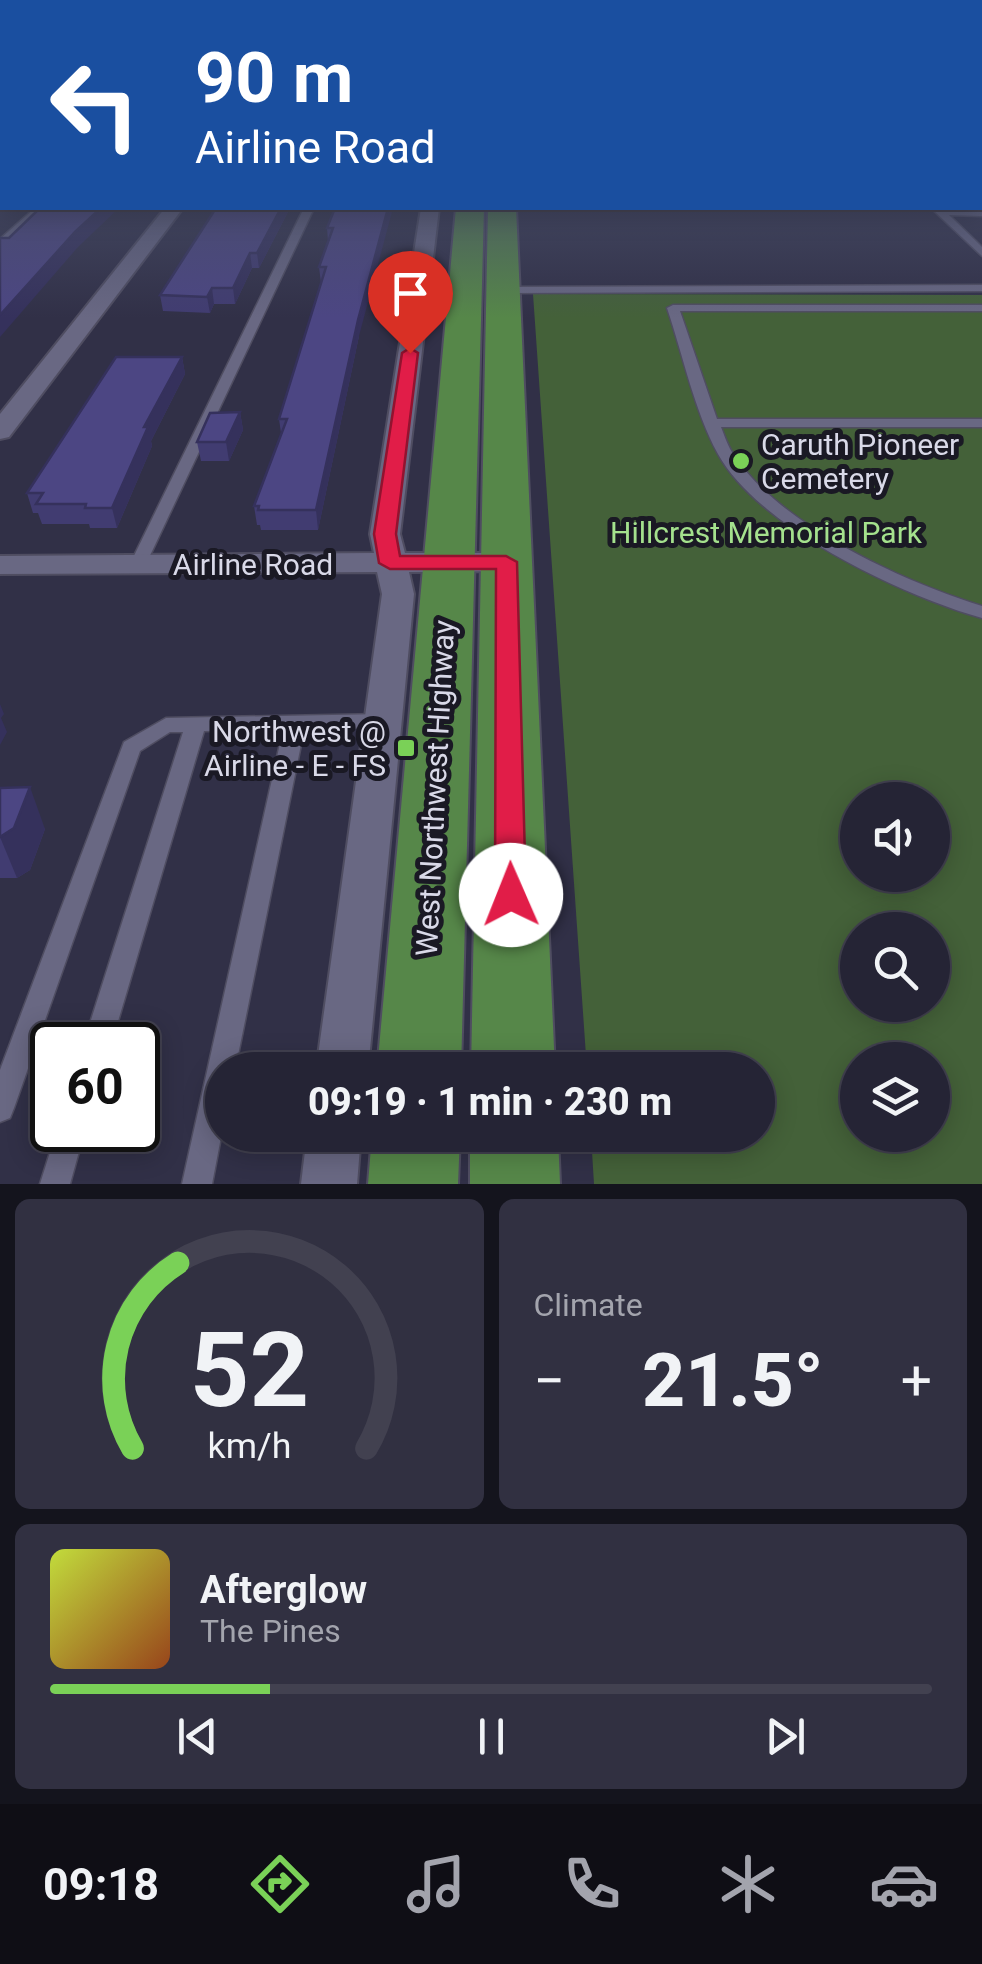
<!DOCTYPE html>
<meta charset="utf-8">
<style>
:root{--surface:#252435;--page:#313041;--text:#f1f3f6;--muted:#a3a4ad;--line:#424150;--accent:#7ad157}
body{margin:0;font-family:Roboto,sans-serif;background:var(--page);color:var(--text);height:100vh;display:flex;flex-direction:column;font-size:38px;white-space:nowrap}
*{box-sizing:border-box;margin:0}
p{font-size:32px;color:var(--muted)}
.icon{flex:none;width:55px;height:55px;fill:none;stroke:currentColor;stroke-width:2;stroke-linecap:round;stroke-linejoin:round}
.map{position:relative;height:1184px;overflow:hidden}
.sheet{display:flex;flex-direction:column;gap:15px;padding:15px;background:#14141d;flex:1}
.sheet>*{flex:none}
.banner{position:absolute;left:0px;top:0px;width:982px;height:210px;box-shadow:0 5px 25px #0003,0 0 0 2px var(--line);background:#1a4fa0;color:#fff;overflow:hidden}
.controls{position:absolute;left:840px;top:782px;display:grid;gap:20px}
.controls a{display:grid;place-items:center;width:110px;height:110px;border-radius:50%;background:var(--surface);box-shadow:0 5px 25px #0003,0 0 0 2px var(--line);font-size:50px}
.speed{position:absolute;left:30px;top:1022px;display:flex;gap:20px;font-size:50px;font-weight:700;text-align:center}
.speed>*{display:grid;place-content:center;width:130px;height:130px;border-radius:50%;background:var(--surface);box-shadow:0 5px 25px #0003,0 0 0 2px var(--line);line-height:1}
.speed .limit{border:5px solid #111;border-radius:15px;background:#fff;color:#111}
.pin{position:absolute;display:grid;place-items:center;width:85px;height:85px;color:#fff;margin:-102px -42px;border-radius:50% 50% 50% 0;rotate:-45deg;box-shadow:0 0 10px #0007}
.pin .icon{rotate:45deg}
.me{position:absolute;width:110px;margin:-55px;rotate:359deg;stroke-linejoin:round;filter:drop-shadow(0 0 8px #0008)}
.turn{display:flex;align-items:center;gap:35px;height:210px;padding:0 30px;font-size:45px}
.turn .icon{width:130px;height:130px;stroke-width:2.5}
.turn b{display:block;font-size:70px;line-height:85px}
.big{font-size:75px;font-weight:800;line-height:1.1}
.sheet .card{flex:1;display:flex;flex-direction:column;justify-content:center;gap:15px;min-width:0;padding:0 35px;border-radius:15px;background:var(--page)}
.sheet .dial{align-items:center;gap:0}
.dial svg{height:260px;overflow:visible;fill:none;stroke:var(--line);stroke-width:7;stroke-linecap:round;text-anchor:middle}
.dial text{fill:var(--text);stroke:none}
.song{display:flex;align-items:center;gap:30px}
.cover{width:120px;height:120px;border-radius:15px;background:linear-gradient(135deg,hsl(70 70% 55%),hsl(20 70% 35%))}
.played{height:10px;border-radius:5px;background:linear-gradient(90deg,var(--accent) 25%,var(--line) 25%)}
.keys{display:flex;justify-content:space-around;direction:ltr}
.heat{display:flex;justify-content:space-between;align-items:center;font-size:55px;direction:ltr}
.sheet .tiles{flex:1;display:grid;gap:15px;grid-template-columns:1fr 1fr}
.card:last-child{grid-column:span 2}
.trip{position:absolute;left:205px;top:1052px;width:570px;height:100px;border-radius:50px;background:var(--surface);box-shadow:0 5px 25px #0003,0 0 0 2px var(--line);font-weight:800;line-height:100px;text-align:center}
.tabs{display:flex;height:160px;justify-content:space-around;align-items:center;background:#0f0e15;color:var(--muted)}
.tabs .icon{width:70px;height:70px}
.tabs .current{color:var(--accent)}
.tabs b{font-size:45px;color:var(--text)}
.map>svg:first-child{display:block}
.green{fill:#446139;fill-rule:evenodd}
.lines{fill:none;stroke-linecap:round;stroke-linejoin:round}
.service-casing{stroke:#4f4d61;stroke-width:3}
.minor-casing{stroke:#4f4d61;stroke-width:4}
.primary-casing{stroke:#4f4d61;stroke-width:4}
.service{fill:#696883;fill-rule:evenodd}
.minor{fill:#696883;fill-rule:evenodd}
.primary{fill:#568749;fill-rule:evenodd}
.wall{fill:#413c71}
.shaded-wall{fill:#35315c}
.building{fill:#4c4683;stroke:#35315c;stroke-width:2.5}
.route{fill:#e11d48;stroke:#92132f;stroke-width:2.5}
.poi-dot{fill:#7ad157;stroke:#1a1924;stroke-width:4}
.labels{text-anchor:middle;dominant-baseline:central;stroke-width:10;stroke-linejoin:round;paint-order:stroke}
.poi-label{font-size:30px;fill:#d9d9e8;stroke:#1a1924;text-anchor:start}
.park-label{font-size:30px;fill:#a4e18d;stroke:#1a1924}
.street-label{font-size:30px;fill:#d9d9e8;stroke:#1a1924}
</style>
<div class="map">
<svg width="982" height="1184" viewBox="0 0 982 1184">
<rect width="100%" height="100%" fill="#313047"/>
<!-- green -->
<path class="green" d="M 533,294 L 982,295 L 982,1184 L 594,1184 L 591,1135 L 758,1135 L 758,1070 L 587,1070 ZM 858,800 L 932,800 L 932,875 L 858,875 ZM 858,930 L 932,930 L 932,1005 L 858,1005 ZM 858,1060 L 932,1060 L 932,1135 L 858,1135 Z"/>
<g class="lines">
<!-- service casing -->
<g class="service-casing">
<g id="service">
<rect x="980" y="165" width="2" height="6"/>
<path d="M 35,208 L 45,208 L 0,247 L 0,239 Z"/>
<path d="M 304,208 L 314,208 L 146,564 L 144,568 L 132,568 L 130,564 Z"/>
<path d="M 931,208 L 982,210 L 982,216 L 949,215 L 982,247 L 982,256 Z"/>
<path d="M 982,285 L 982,291 L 503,293 L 497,290 L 503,287 Z"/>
<path d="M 982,305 L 982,311 L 680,311 L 717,419 L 982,419 L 982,427 L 721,427 C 725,437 728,447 734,455 C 779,525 904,582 982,606 L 982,618 C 903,596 759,528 718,454 C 694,410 683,355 667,308 L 673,305 Z"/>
<path d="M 383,714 L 390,716 L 393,721 L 390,726 L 304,730 L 235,1070 L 222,1070 L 222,1132 L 212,1184 L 182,1184 L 283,730 L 204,731 L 111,1045 L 83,1045 L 183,732 L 170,732 L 140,751 L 14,1108 L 10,1118 L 0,1122 L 0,1070 L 124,742 L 166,718 Z"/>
<path d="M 57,1130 L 85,1130 L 70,1184 L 40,1184 Z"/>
</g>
</g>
<!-- minor casing -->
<g class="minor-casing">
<g id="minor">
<path d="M 165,208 L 183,208 L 9,437 L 0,439 L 0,414 Z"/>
<path d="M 421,208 L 439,208 L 400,534 L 405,553 L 507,553 L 518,555 L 523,562 L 518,569 L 507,571 L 409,572 L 414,594 L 368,1070 L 316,1070 L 382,594 L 377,572 L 0,574 L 0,556 L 374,553 L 370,534 Z"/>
<path d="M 307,1135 L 361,1135 L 357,1184 L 301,1184 Z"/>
</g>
</g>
<!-- primary casing -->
<g class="primary-casing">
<g id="primary">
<path d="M 456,208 L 484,208 L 461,1070 L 377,1070 Z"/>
<path d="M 488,208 L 516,208 L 555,1070 L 471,1070 Z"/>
<path d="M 372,1135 L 460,1135 L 458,1184 L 368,1184 Z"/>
<path d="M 470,1135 L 558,1135 L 560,1184 L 470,1184 Z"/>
</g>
</g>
<!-- service -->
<use href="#service" class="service"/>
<!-- minor -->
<use href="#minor" class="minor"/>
<!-- primary -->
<use href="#primary" class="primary"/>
</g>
<!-- wall -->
<g class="wall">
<path d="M 2,157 L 2,204 L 0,204 L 0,159 Z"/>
<path d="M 216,208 L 290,208 L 259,268 L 252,268 L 235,304 L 214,304 L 210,313 L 163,311 L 160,295 Z"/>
<path d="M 335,208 L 359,336 L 318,530 L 261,530 L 260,525 L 257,525 L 254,506 L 281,433 L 279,419 L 321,283 L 319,267 L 328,241 L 327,228 Z"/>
<path d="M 182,357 L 185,374 L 151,441 L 152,446 L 117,528 L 90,528 L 89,524 L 42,524 L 38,513 L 33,513 L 27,493 Z"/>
<path d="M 240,412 L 243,430 L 229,461 L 201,461 L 197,442 Z"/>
<path d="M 0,788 L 45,829 L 30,870 L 17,878 L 0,878 Z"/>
</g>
<!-- shaded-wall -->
<g class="shaded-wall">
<path d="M 101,208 L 119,208 L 78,247 L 0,337 L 0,315 L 75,232 Z"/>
<path d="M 281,208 L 290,208 L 259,268 L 257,253 Z"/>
<path d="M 388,208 L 393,208 L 359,336 L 318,530 L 316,510 L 358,320 Z"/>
<path d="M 250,253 L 252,268 L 235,304 L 233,288 Z"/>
<path d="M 212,288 L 214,304 L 210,313 L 207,297 Z"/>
<path d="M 182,357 L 185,374 L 151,441 L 152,446 L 117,528 L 112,508 L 144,427 Z"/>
<path d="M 240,412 L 243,430 L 229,461 L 226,442 Z"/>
<path d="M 0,704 L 4,714 L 1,718 L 7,732 L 0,745 Z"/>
<path d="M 30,787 L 45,829 L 30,870 L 17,878 L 0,837 Z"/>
</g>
<!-- building -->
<g class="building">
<path d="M 2,157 L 2,190 L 0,190 L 0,159 Z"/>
<path d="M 40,208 L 101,208 L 75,232 L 0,315 L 0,238 L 9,238 Z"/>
<path d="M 216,208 L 281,208 L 257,253 L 250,253 L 233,288 L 212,288 L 207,297 L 160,295 Z"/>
<path d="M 335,208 L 388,208 L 358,320 L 316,510 L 258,510 L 259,506 L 254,506 L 287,419 L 279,419 L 326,267 L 319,267 L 333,228 L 327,228 Z"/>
<path d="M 116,357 L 182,357 L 144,427 L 148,427 L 112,508 L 85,508 L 86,504 L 36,504 L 43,493 L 27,493 Z"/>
<path d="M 240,412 L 226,442 L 197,442 L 210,413 Z"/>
<path d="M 30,787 L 14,828 L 0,837 L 0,788 Z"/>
</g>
<!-- sky -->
<linearGradient id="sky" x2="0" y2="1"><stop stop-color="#1b1a27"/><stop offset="0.48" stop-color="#484e69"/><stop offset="1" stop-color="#484e69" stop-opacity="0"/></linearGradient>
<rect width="982" height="318" fill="url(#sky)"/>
<!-- route -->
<path class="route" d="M 410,348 L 418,353 L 396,534 L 400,556 L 506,556 L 517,562 L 526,895 L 522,904 L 511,908 L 500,904 L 495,895 L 496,569 L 390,569 L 379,563 L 374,534 L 402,353 Z"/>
<!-- markers -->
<g class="poi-dot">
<circle cx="741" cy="461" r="10"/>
<rect x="396" y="738" width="20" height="20" rx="5"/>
</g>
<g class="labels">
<!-- poi labels -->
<g class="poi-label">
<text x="761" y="444">Caruth Pioneer<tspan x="761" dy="34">Cemetery</tspan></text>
<text x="386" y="731" text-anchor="end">Northwest @<tspan x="386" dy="34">Airline - E - FS</tspan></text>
</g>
<!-- park labels -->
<g class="park-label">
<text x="766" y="532">Hillcrest Memorial Park</text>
</g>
<!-- street labels -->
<g class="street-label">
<text x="253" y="564">Airline Road</text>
<text transform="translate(435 788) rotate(-87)">West Northwest Highway</text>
</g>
</g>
</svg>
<div class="controls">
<a><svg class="icon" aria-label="sound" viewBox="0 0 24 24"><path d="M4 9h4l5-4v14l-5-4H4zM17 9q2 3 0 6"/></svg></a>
<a><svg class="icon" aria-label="search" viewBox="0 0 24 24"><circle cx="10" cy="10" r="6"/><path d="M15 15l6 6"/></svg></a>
<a><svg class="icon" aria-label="layers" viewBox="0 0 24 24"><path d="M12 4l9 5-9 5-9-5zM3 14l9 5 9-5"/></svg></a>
</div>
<div class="speed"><div class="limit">60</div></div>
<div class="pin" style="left:410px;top:353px;background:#d93025"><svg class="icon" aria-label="arrive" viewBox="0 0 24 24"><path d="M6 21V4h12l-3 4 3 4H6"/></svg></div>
<svg class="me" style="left:511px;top:895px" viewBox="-20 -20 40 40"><circle r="19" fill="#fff"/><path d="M0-13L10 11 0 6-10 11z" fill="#e11d48"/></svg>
<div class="trip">09:19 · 1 min · 230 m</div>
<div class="banner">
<div class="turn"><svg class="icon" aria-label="left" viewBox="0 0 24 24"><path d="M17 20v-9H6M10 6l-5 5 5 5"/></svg><div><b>90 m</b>Airline Road</div></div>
</div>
</div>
<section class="sheet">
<div class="tiles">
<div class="card dial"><svg viewBox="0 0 100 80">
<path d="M14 69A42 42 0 1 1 86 69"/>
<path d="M14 69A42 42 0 0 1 28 12" stroke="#7ad157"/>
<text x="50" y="56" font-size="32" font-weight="700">52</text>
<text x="50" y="72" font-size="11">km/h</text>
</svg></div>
<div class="card"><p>Climate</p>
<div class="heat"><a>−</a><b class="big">21.5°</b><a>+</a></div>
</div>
<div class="card">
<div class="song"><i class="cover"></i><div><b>Afterglow</b><p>The Pines</p></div></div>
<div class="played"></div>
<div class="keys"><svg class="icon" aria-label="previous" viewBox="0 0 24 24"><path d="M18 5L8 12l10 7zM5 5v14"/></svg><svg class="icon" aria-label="pause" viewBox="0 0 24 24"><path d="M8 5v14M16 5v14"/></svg><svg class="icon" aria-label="next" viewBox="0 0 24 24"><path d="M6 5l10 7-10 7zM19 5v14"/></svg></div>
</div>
</div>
</section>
<nav class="tabs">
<b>09:18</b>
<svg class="icon current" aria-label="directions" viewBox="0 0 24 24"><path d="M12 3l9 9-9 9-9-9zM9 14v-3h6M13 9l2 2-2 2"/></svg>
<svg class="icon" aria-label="music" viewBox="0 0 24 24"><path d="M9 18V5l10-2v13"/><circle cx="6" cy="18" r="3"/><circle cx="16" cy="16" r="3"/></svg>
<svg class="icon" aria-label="phone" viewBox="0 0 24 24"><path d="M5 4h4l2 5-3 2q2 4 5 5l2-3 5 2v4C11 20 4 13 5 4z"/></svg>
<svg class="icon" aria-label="climate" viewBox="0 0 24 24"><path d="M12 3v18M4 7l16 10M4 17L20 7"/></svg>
<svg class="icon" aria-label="car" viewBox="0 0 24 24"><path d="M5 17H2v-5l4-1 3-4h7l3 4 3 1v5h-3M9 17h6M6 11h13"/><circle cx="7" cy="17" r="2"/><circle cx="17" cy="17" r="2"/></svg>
</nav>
